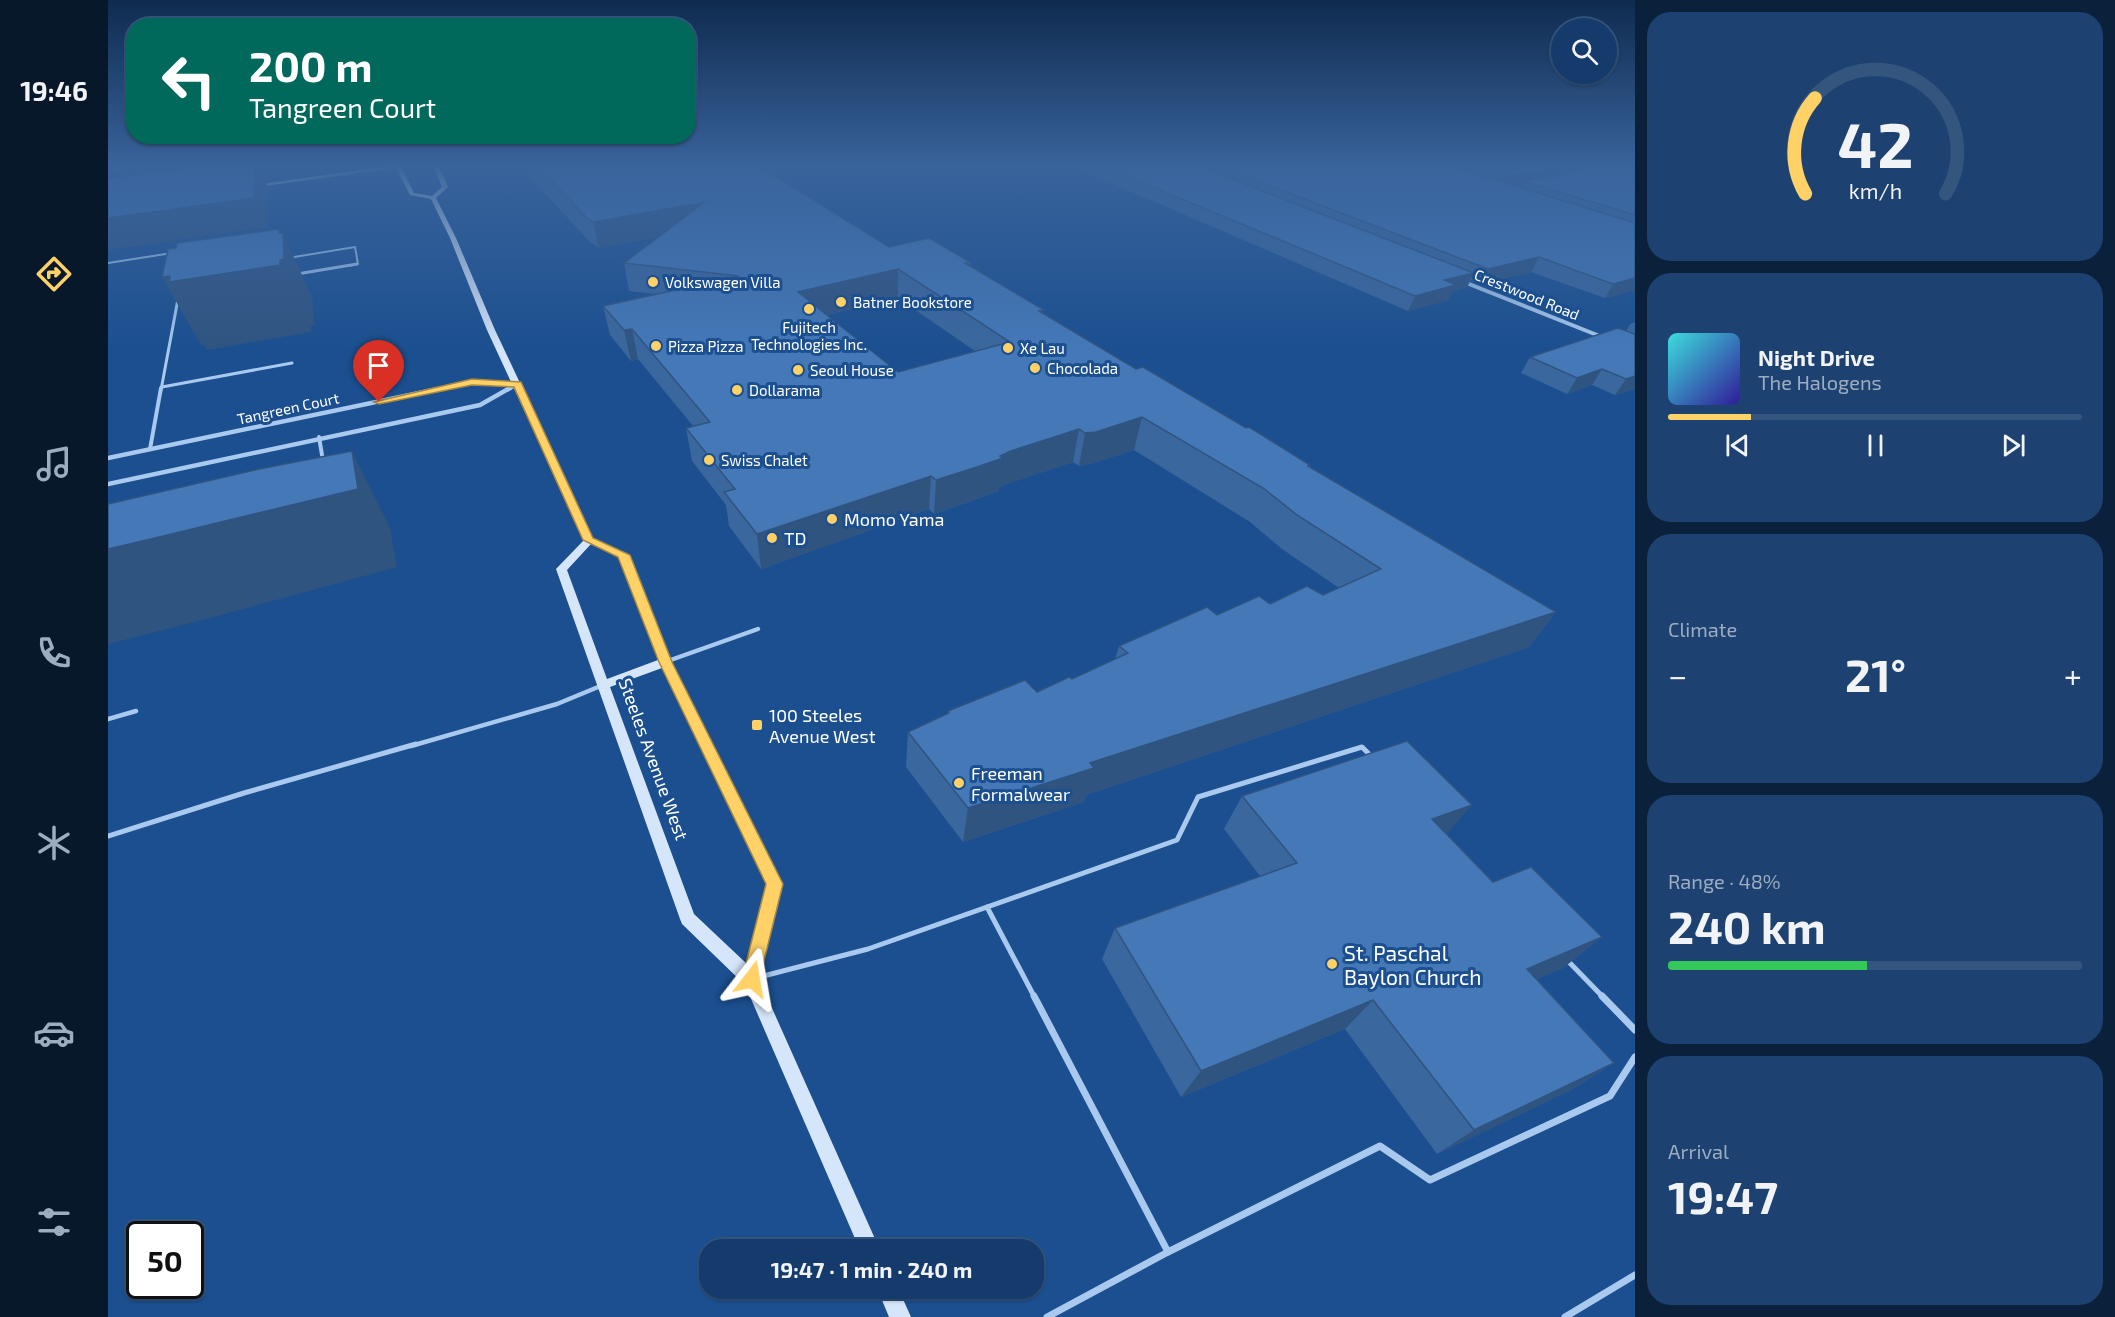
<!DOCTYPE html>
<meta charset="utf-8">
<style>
:root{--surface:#143b6b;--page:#1d4271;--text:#f1f3f6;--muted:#9dadc1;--line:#33557e;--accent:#ffd166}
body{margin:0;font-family:"Exo 2",sans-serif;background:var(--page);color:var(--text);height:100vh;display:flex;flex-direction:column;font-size:22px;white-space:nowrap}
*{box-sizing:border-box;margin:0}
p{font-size:20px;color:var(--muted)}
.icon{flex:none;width:33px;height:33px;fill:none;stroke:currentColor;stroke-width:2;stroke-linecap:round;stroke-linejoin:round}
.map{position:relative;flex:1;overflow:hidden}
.drawer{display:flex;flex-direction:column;gap:12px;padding:12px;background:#0b203b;width:480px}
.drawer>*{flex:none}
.guide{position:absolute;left:18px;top:18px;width:570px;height:126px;border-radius:24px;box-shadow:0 2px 4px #0004,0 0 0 2px var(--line);background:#00695c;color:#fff;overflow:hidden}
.fabs{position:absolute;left:1443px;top:18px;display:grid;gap:12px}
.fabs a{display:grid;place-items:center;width:66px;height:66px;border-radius:50%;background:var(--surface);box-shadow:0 2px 4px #0004,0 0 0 2px var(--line);font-size:30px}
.speed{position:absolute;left:18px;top:1221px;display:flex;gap:12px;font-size:30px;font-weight:700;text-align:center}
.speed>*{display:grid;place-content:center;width:78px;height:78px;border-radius:50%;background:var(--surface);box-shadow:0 2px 4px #0004,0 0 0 2px var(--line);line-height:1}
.speed .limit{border:3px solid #111;border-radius:9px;background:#fff;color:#111}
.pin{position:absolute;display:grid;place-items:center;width:51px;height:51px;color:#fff;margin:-62px -26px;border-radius:50% 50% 50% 0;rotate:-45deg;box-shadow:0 0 6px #0007}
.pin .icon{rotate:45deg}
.me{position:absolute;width:66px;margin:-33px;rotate:14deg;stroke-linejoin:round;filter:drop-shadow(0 0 4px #0008)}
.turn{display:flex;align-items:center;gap:21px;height:126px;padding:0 24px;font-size:27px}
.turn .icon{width:78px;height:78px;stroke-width:2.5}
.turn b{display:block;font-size:42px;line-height:51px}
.big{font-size:45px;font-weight:700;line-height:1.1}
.drawer .tile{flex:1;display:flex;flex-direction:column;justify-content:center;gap:9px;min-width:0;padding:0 21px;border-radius:24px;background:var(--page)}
.drawer .dial{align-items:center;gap:0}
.dial svg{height:156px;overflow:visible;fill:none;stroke:var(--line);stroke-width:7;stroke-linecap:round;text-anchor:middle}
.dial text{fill:var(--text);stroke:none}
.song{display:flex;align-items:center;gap:18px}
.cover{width:72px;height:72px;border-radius:9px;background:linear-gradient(135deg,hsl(180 70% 55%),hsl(250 70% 35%))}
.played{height:6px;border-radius:3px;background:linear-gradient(90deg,var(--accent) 20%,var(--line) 20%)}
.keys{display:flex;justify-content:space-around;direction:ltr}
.heat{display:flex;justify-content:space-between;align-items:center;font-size:33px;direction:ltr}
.charge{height:9px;border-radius:4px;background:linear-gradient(90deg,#34c759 48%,var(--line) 0)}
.trip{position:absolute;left:591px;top:1239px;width:345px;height:60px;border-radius:24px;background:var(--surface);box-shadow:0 2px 4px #0004,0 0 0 2px var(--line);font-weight:700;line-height:60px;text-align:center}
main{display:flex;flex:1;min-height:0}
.dock{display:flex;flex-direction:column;width:108px;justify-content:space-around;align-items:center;background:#08182b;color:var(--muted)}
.dock .icon{width:42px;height:42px}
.dock .active{color:var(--accent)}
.dock b{font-size:27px;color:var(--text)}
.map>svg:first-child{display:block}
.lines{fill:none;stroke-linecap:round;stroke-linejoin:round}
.lane-far5{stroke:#a9c9ee;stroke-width:2}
.lane-far4{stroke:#a9c9ee;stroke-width:3}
.lane-far3{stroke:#a9c9ee;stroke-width:4}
.lane-far2{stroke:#a9c9ee;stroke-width:4.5}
.lane-far1{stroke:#a9c9ee;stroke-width:5}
.lane{stroke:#a9c9ee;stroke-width:7}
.street-far1{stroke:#a9c9ee;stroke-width:4}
.street{stroke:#a9c9ee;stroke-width:4.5}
.secondary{fill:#d6e6fa;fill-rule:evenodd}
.wall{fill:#3a679d;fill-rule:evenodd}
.shaded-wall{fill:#305480}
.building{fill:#4478b7;stroke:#305480;stroke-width:1.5;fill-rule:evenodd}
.route{fill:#ffd166;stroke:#a68842;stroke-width:1.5}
.poi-dot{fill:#ffd166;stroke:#1b4f8f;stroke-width:2}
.labels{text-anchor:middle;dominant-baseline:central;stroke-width:6;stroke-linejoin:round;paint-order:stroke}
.far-poi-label{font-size:15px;fill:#fff;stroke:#1b4f8f;text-anchor:start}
.far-street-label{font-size:15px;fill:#fff;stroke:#1b4f8f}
.poi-label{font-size:18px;fill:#fff;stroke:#1b4f8f;text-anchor:start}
.street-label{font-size:18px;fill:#fff;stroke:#1b4f8f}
.near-poi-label{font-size:21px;fill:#fff;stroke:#1b4f8f;text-anchor:start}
</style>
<main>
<nav class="dock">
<b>19:46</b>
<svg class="icon active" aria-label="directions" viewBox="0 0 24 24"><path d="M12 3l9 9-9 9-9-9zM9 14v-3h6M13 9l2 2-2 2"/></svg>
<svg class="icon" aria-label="music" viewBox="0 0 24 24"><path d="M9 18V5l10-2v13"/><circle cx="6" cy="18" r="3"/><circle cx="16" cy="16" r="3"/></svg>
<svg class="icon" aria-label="phone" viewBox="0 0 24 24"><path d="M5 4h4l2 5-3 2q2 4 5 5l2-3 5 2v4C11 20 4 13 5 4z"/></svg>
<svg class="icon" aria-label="climate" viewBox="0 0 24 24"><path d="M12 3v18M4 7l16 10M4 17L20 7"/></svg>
<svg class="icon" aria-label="car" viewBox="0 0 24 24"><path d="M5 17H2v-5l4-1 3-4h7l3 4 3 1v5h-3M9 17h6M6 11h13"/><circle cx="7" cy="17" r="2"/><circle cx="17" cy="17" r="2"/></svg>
<svg class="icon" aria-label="filters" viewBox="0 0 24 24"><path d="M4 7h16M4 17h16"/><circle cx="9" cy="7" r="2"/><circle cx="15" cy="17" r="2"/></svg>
</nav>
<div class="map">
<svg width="1527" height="1317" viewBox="0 0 1527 1317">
<rect width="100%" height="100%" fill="#1b4f8f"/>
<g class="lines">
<!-- lane-far5 -->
<g class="lane-far5">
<path d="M 180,258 L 247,247 L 250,264 L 240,266"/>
<path d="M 0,263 L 64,253"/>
</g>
<!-- lane-far4 -->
<g class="lane-far4">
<path d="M 189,274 L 249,264"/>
<path d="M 54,387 L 184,363"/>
<path d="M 53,390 L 70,299"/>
</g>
<!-- lane-far3 -->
<g class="lane-far3">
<path d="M 211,437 L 215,461"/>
<path d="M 42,449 L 53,388"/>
</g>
<!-- lane-far2 -->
<g class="lane-far2">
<path d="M 557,662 L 650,629"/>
<path d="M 0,719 L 28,711"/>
<path d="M 303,746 L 449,704 L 495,685"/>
</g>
<!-- lane-far1 -->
<g class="lane-far1">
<path d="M 0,836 L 136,793 L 308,744"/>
<path d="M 879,907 L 927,998"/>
<path d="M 1458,959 L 1496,998"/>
<path d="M 648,978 L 760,949 L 1069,840 L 1090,797 L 1254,747 L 1263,756"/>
</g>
<!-- lane -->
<g class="lane">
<path d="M 926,996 L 1060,1252"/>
<path d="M 1494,996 L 1527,1030"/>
<path d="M 939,1317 L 1060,1252 L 1272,1146 L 1322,1180 L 1502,1096 L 1527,1057"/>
<path d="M 1457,1317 L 1527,1275"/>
</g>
<!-- street-far1 -->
<g class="street-far1">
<path d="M 1356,282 L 1494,337"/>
<path d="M 328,390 L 364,382 L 409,384"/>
<path d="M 399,390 L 409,384"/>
</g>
<!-- street -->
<g class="street">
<path d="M 0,458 L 335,388"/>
<path d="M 0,484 L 372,405 L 402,388"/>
</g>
<!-- secondary -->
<g class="secondary">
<path d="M 273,167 L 293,167 L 306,193 L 324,196 L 334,187 L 326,167 L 331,167 L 340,187 L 328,198 L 348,238 L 387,330 L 485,538 L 521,555 L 563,662 L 675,884 L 651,979 L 772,1250 L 752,1250 L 637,985 L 574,924 L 572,919 L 448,569 L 476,540 L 379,330 L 342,238 L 323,199 L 302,195 L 288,168 L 142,188 L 139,186 ZM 483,544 L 511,557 L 550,660 L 499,679 L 459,570 ZM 554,668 L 659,884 L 639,964 L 586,914 L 502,687 Z"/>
<path d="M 769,1288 L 790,1288 L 803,1317 L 781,1317 Z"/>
</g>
</g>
<!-- wall -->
<g class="wall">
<path d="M 419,167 L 652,167 L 781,247 L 862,262 L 862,266 L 936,314 L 1028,369 L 1138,428 L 1202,465 L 1202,467 L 1448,612 L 1421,647 L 978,795 L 976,802 L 855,842 L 798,767 L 800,732 L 839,714 L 840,711 L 929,692 L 964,679 L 1007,659 L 1011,646 L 1109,615 L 1162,604 L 1215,595 L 1231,588 L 1174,549 L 1142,522 L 1026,450 L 982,464 L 971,466 L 965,462 L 898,484 L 891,488 L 891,491 L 866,500 L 826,514 L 821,509 L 653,569 L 621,526 L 618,505 L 584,461 L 578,428 L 585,426 L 530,359 L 523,361 L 502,335 L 495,306 L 547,294 L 521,291 L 516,263 L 551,237 L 491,248 L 482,242 L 420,175 ZM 790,298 L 867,351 L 790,372 L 718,315 Z"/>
<path d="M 966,167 L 1527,167 L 1527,290 L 1497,298 L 1423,272 L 1373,284 L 1363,280 L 1359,287 L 1345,291 L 1341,300 L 1300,311 Z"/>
<path d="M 1527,322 L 1527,389 L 1507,395 L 1484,385 L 1459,394 L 1413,373 L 1422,357 L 1518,331 L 1522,324 Z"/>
<path d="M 1134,796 L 1339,834 L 1385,882 L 1494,937 L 1455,968 L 1428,979 L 1506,1063 L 1463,1090 L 1329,1154 L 1237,1029 L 1073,1097 L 994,959 L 1007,928 L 1152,876 L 1116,829 Z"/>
</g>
<!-- shaded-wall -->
<g class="shaded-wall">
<path d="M 35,167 L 194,167 L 160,171 L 160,179 L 156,180 L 160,187 L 160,227 L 0,250 L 0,172 Z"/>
<path d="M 1453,167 L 1477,167 L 1448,179 L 1415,181 L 1413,186 L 1394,189 L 1400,176 Z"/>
<path d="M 597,202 L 601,228 L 491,248 L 485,222 Z"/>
<path d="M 171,229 L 175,237 L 175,233 L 204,297 L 207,325 L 203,326 L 203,332 L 99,350 L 96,345 L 93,345 L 54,277 L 62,276 L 171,233 Z"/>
<path d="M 1431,257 L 1423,272 L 1373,284 L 1380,269 Z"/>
<path d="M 790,269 L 790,298 L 691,321 L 690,292 Z"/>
<path d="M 1366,273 L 1359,287 L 1345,291 L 1341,300 L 1300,311 L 1307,296 L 1336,280 Z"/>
<path d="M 1527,278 L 1527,290 L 1497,298 L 1505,284 Z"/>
<path d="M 524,329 L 530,359 L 523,361 L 516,330 Z"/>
<path d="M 1494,369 L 1484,385 L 1459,394 L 1469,378 Z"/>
<path d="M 1527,376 L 1527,389 L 1507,395 L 1518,379 Z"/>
<path d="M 1034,417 L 1026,450 L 982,464 L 971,466 L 977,433 Z"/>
<path d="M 971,429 L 965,462 L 898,484 L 891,488 L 891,491 L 826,514 L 828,480 L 892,456 L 903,451 Z"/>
<path d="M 244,451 L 282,528 L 289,567 L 102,618 L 0,644 L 0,549 Z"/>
<path d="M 823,476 L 821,509 L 653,569 L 649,534 Z"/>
<path d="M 1448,612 L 1421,647 L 978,795 L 976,802 L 855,842 L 860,808 L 982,763 Z"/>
<path d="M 1364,805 L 1335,838 L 1324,819 Z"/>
<path d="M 1494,937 L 1455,968 L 1383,999 L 1419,969 Z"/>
<path d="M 1265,1000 L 1237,1029 L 1073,1097 L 1093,1071 Z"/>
<path d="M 1506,1063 L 1463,1090 L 1329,1154 L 1366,1130 Z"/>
</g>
<!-- building -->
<g class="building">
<path d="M 0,167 L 35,167 L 0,172 Z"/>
<path d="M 89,167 L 147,167 L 146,198 L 0,218 L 0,178 Z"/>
<path d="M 430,167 L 652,167 L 781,247 L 821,238 L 862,262 L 857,263 L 936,310 L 931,311 L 1028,369 L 1035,367 L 1138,428 L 1141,427 L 1202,465 L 1200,466 L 1448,612 L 982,763 L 986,768 L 860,808 L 800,732 L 841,713 L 840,711 L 917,680 L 929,692 L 961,677 L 964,679 L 1020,653 L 1011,646 L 1099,607 L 1109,615 L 1151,596 L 1162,604 L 1199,586 L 1215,595 L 1273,569 L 1189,515 L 1155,488 L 1034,417 L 988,432 L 977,433 L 971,429 L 903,451 L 892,456 L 895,458 L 869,467 L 828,480 L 823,476 L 649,534 L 616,492 L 627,489 L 578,428 L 602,422 L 524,329 L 516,330 L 495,306 L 631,276 L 516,263 L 597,202 L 485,222 L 477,216 ZM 790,269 L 902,342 L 790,372 L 690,292 Z"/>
<path d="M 997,167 L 1092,167 L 1366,273 L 1336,280 L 1348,285 L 1307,296 Z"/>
<path d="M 1113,167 L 1346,167 L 1527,223 L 1527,278 L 1505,284 L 1431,257 L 1380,269 Z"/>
<path d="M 1370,167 L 1453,167 L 1400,176 Z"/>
<path d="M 1477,167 L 1527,167 L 1527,215 L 1415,181 L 1456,174 Z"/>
<path d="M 171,229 L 171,233 L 175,233 L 176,259 L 172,260 L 172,265 L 61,282 L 62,276 L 54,277 L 60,249 L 68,248 L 69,243 Z"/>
<path d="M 1510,328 L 1527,334 L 1527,376 L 1518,379 L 1494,369 L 1469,378 L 1422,357 Z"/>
<path d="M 244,451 L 250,489 L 43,539 L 0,549 L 0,504 L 151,469 Z"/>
<path d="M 1299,741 L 1364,805 L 1324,819 L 1385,882 L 1423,867 L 1494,937 L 1419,969 L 1506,1063 L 1366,1130 L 1265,1000 L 1093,1071 L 1007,928 L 1189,863 L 1134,796 Z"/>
</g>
<!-- sky -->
<linearGradient id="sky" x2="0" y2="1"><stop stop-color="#0f2b4f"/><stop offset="0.47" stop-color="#39639b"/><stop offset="1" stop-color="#39639b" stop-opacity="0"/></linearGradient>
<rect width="1527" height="352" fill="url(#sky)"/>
<!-- route -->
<path class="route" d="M 364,379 L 413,382 L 485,538 L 522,555 L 564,662 L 675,884 L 650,985 L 644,988 L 637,985 L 634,979 L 658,884 L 551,662 L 510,557 L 475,540 L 406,387 L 364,385 L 271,404 L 266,402 Z"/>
<!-- markers -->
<g class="poi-dot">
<circle cx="545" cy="282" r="6"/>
<circle cx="733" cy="302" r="6"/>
<circle cx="701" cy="309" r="6"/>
<circle cx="548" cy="346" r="6"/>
<circle cx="900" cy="348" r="6"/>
<circle cx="927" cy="368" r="6"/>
<circle cx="690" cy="370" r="6"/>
<circle cx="629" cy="390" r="6"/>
<circle cx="601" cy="460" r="6"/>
<circle cx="724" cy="519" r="6"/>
<circle cx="664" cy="538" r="6"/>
<rect x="643" y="719" width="12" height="12" rx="3"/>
<circle cx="851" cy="783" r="6"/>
<circle cx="1224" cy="964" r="6"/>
</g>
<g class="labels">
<!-- far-poi labels -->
<g class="far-poi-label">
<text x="557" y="282">Volkswagen Villa</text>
<text x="745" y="302">Batner Bookstore</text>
<text x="701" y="327" text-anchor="middle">Fujitech<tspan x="701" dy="17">Technologies Inc.</tspan></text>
<text x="560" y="346">Pizza Pizza</text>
<text x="912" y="348">Xe Lau</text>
<text x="939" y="368">Chocolada</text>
<text x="702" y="370">Seoul House</text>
<text x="641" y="390">Dollarama</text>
<text x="613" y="460">Swiss Chalet</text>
</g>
<!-- far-street labels -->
<g class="far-street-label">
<text transform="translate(1419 294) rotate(22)">Crestwood Road</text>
<text transform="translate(180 408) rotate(-12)">Tangreen Court</text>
</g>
<!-- poi labels -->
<g class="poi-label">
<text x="736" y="519">Momo Yama</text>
<text x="676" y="538">TD</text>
<text x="661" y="715">100 Steeles<tspan x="661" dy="21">Avenue West</tspan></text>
<text x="863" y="773">Freeman<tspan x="863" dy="21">Formalwear</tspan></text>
</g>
<!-- street labels -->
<g class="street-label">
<text transform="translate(546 759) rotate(70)">Steeles Avenue West</text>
</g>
<!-- near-poi labels -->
<g class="near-poi-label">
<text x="1236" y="952">St. Paschal<tspan x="1236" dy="24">Baylon Church</tspan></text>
</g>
</g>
</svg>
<div class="fabs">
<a><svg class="icon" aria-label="search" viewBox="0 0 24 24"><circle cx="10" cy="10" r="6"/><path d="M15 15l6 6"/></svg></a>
</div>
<div class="speed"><div class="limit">50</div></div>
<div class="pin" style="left:271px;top:402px;background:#d93025"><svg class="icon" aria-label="arrive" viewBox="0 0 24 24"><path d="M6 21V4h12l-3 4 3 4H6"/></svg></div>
<svg class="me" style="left:644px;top:979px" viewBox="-20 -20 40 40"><path d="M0-17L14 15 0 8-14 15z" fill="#ffd166" stroke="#fff" stroke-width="4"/></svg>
<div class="trip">19:47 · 1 min · 240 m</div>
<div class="guide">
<div class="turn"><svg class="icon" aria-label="left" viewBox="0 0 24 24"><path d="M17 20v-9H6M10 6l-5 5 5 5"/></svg><div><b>200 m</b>Tangreen Court</div></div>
</div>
</div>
<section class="drawer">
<div class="tile dial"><svg viewBox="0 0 100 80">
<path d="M14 69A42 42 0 1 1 86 69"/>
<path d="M14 69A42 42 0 0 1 19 20" stroke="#ffd166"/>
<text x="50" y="56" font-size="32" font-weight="700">42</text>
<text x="50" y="72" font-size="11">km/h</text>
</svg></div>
<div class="tile">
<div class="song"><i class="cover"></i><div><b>Night Drive</b><p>The Halogens</p></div></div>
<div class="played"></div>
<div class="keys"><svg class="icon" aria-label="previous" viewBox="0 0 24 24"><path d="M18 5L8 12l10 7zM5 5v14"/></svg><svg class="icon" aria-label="pause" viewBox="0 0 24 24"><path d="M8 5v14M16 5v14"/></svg><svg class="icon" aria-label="next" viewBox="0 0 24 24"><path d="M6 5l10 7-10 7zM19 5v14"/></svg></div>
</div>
<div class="tile"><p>Climate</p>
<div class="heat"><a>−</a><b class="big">21°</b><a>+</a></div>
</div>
<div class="tile"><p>Range · 48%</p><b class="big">240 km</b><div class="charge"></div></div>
<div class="tile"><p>Arrival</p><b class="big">19:47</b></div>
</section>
</main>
